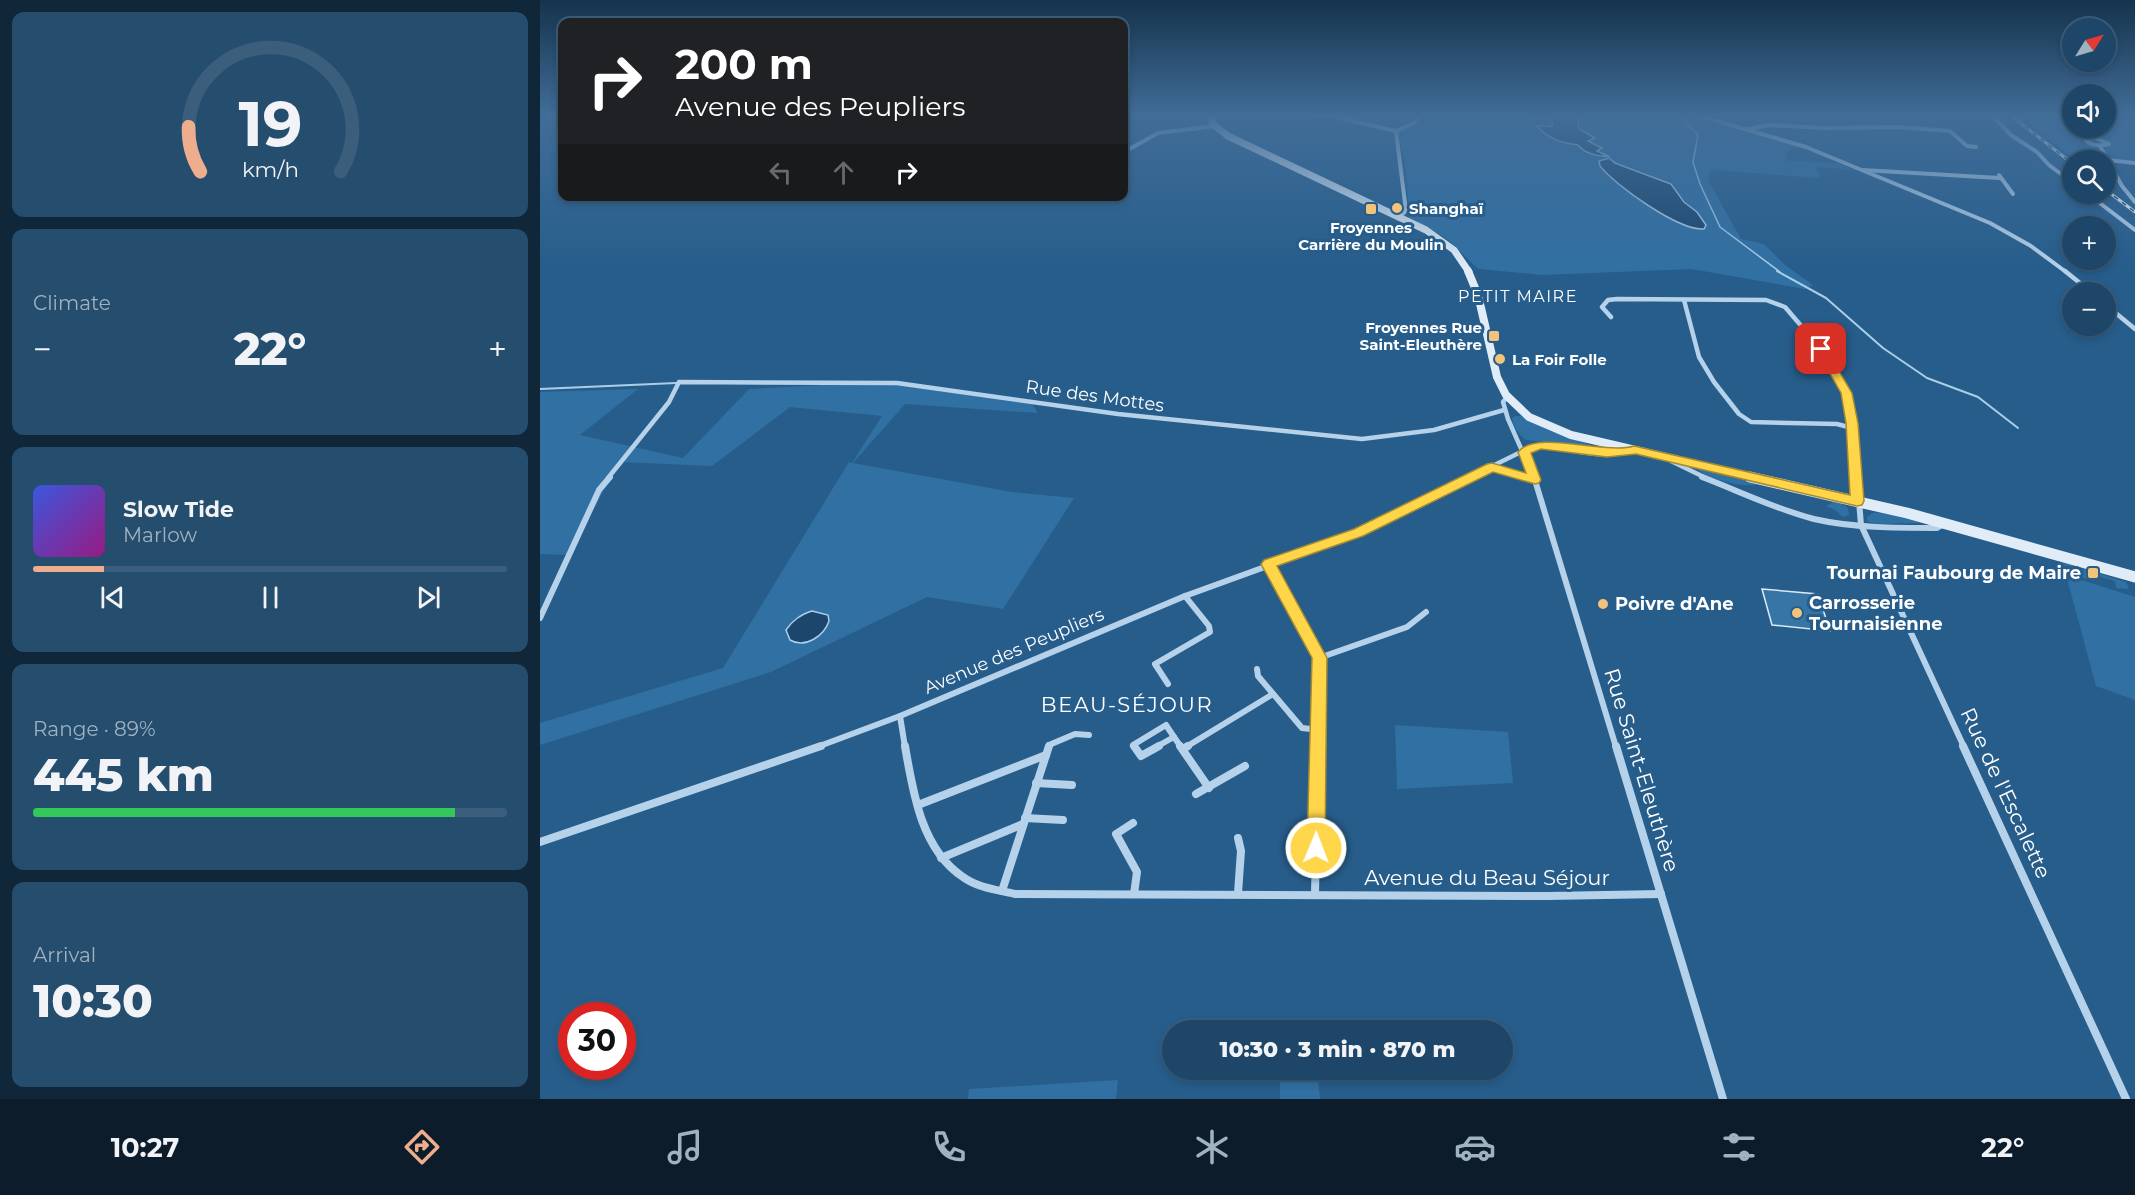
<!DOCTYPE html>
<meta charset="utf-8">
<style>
:root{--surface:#1d4668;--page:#254d6e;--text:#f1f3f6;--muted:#a0b1c0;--line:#3b5e7c;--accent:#eead8d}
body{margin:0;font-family:Montserrat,sans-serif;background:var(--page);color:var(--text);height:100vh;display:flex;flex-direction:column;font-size:22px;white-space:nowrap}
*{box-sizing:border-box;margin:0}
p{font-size:20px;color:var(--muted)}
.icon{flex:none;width:33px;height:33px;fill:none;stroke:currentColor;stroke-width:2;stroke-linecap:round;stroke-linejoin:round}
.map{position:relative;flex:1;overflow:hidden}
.side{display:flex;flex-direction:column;gap:12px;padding:12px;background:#102639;width:540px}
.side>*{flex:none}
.banner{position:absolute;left:18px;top:18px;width:570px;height:183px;border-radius:12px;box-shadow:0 3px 9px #0003,0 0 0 2px var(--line);background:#202124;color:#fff;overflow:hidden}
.needle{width:39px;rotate:53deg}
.controls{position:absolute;left:1522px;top:18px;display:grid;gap:12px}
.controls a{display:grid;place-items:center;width:54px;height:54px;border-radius:50%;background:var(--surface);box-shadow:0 3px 9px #0003,0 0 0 2px var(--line);font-size:30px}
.speed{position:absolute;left:18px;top:1002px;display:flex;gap:12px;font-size:30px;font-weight:700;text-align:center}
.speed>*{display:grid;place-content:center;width:78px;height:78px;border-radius:50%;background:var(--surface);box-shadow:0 3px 9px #0003,0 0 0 2px var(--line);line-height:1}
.speed .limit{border:9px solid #d22;background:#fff;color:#111}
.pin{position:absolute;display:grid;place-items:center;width:51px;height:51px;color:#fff;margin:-26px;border-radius:12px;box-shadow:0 3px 9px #0006}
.me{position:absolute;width:66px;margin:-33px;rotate:1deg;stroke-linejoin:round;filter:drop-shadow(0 0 4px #0008)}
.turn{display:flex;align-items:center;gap:21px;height:126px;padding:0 18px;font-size:27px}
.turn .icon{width:78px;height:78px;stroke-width:2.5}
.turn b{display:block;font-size:42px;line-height:51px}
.lanes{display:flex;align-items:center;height:57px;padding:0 18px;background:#0003;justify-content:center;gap:30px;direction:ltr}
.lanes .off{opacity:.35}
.big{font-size:45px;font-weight:800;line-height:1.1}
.side .tile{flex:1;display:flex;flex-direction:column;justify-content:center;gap:9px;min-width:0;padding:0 21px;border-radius:12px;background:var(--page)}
.side .dial{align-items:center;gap:0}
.dial svg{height:156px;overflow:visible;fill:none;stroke:var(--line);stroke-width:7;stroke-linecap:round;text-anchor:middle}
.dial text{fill:var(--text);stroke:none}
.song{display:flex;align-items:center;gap:18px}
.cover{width:72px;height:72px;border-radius:9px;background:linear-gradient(135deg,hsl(230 70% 55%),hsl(310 70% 35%))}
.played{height:6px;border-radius:3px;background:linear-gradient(90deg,var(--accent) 15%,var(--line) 15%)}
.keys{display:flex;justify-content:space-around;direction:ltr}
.heat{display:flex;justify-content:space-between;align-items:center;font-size:33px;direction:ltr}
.charge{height:9px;border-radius:4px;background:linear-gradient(90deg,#34c759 89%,var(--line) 0)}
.trip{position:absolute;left:622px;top:1020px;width:351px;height:60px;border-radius:30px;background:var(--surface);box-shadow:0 3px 9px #0003,0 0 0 2px var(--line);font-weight:800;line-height:60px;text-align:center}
.tabs{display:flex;height:96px;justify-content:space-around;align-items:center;background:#0c1c2a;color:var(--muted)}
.tabs .icon{width:42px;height:42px}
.tabs .selected{color:var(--accent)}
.tabs b{font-size:27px;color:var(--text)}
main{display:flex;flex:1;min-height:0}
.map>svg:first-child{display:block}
.green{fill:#3170a2;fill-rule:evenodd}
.water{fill:#1c466b;stroke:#aaceea;stroke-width:1.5}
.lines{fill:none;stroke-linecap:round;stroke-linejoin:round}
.stream-far1{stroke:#aaceea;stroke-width:1.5}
.stream{stroke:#aaceea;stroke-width:2}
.building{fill:#3775a7;stroke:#d9eaf8;stroke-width:1.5}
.street-far3{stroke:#b5d2ea;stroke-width:4}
.street-far2{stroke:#b5d2ea;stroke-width:4.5}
.street-far1{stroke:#b5d2ea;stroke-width:6}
.street{stroke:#b5d2ea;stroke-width:8}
.secondary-far2{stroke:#e0edf8;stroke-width:7}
.secondary-far1{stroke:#e0edf8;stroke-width:8}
.secondary{stroke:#e0edf8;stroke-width:11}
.rail-casing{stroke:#fff;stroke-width:3}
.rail{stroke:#275d8b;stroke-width:1.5;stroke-dasharray:5;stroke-linecap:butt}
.route{fill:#ffd54a;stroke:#a68a30;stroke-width:1.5}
.poi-dot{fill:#f2c37a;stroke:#275d8b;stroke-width:2}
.labels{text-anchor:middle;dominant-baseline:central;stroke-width:6;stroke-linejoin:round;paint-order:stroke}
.far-poi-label{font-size:15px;font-weight:bold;fill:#fff;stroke:#275d8b;text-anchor:start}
.far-neighbourhood-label{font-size:16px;letter-spacing:1.5px;fill:#fff;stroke:#275d8b}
.street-label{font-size:18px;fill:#fff;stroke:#275d8b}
.poi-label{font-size:18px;font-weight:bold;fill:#fff;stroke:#275d8b;text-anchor:start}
.quarter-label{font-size:21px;letter-spacing:1.5px;fill:#fff;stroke:#275d8b}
.near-street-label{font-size:21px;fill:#fff;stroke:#275d8b}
</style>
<main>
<section class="side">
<div class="tile dial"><svg viewBox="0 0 100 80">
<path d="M14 69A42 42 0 1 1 86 69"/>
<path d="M14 69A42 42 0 0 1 8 46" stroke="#eead8d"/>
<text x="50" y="56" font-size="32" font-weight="700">19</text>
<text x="50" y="72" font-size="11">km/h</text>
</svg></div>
<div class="tile"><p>Climate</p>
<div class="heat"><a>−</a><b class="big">22°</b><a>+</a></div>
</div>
<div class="tile">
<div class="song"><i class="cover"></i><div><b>Slow Tide</b><p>Marlow</p></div></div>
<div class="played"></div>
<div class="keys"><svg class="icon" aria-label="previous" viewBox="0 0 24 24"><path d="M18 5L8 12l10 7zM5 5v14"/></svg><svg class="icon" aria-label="pause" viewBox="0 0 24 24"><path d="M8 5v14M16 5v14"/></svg><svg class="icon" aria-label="next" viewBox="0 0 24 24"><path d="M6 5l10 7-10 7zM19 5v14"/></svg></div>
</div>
<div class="tile"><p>Range · 89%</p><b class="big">445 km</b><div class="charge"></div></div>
<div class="tile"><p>Arrival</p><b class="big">10:30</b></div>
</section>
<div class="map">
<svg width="1595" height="1099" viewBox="0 0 1595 1099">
<rect width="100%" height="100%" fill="#275d8b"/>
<!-- green -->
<g class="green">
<path d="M 880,114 L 1017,114 L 995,119 L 1011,119 L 1013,126 L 998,126 C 1007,139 1023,143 1038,145 C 1044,153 1056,157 1067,155 L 1057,151 L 1061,148 L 1048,140 L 1052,137 L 1038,128 L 1039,118 L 1045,114 L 1151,114 L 1262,146 L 1246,152 L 1247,161 L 1296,163 L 1314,170 L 1276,167 L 1280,178 L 1171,170 L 1168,180 L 1201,239 L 1224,244 L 1245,265 L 1273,285 L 1265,289 L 1151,269 L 1003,275 L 939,269 C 933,266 917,246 908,240 C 897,231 883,226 870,219 L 865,163 L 858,131 L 875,122 ZM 1063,159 L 1103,172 L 1131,184 L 1132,189 C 1139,192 1161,218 1166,225 L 1135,220 L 1059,163 Z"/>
<path d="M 1477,114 L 1533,114 L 1533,128 L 1566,128 L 1566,114 L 1595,114 L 1595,161 L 1574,158 L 1564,150 L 1572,145 L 1569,141 L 1542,136 L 1540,140 L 1556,148 L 1563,160 L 1536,160 Z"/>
<path d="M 339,382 L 492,404 L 498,413 L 365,404 L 313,463 L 472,492 L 534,498 L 463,609 L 387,597 L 231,672 L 0,745 L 0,723 L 183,668 L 309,462 L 312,463 L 342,416 L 250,407 L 172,466 L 79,462 L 29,555 L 0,554 L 0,392 L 98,389 L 40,435 L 143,458 L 209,389 Z"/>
<path d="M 975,416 L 981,416 L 1008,430 L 1059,448 L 986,440 C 979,435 973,426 972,418 Z"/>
<path d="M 1157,469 L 1300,503 L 1308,508 L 1309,515 L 1303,517 L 1295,510 L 1286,506 L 1293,502 L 1217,484 C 1205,489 1166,478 1157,469 Z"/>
<path d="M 1344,512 L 1378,522 L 1379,523 L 1335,524 L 1327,521 L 1327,517 L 1332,513 Z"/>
<path d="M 1520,562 L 1586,582 L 1589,589 L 1576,588 L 1575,581 L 1551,574 L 1551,580 C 1539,577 1527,574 1520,562 Z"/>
<path d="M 1526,575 L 1595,597 L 1595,700 L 1556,686 Z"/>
<path d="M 855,725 L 968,732 L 973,783 L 857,789 Z"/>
<path d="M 773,1073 L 778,1079 L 780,1099 L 740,1099 L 740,1074 Z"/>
<path d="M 578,1080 L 576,1099 L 428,1099 L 429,1089 Z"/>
</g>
<!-- water -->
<g class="water">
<path d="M 1045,114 L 1039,118 L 1038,128 L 1055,138 L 1048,141 L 1062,148 L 1057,151 L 1068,156 C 1058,157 1044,153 1038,145 C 1022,143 1008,139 997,126 L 1013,126 L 1011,119 L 995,119 L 994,116 Z"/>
<path d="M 1069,158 L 1075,163 L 1131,184 L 1144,202 L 1157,212 L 1166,225 L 1164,229 C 1139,231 1076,186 1060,166 L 1059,161 Z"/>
<path d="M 272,611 L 288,615 L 289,621 C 284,636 265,649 250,640 L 246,630 C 253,620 260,615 272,611 Z"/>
</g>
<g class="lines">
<!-- stream-far1 -->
<g class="stream-far1">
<path d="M 741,114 L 819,118"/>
<path d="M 1145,114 L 1143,119 L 1158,135 L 1153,162 L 1160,184 L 1180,227 L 1240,272"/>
</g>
<!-- stream -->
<g class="stream">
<path d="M 1237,271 L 1286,298 L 1343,348 L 1387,378 L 1438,397 L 1478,428"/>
<path d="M 0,389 L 136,383"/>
</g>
</g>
<!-- building -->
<path class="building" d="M 1222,589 L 1278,594 L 1290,631 L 1232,625 Z"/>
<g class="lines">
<!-- street-far3 -->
<g class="street-far3">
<path d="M 1153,114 L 1266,147 L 1450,223 L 1491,246 L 1526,272"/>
<path d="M 1451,114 L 1471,135 L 1497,152 L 1509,165 L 1533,183"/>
<path d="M 584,118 L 586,114"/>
<path d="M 799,118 L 856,131"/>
<path d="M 1209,129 L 1229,125 L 1286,128 L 1359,127 L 1410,131 L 1427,146 L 1436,147"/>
<path d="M 1555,138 L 1569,144 C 1561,146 1550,146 1545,139 Z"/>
<path d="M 1560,146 L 1582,186 L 1595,202"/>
<path d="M 584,152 L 618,133 L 675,126"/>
<path d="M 1568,160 L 1595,163"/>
<path d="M 1323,170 L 1460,178"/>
<path d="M 1459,175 L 1473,194"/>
<path d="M 1548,194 L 1595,230"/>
<path d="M 859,217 L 866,211 L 856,131 L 874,123 L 881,114"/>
</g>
<!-- street-far2 -->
<g class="street-far2">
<path d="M 1525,271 L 1551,292"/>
<path d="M 1144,300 L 1159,357 L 1174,382 L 1199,414 L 1211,422 L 1297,424 L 1312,428"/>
<path d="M 1566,305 L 1595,329"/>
<path d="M 1071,317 L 1062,307 L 1068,300 L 1077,299 L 1226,300 L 1245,307 L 1281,349 L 1306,393 L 1312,423 L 1317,478"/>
<path d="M 968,396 L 963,402 L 968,419 L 994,478"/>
<path d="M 1131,461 L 1166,478"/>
<path d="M 952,468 L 988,478"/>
<path d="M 68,478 L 129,402 L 139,382 L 357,383 L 578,414 L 822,439 L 894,430 L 964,410"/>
<path d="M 928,478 L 991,447 L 1001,445 C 1031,450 1065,460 1094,450"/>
</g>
<!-- street-far1 -->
<g class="street-far1">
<path d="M 983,477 L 995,480"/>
<path d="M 994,477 L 1076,747"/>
<path d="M 1162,477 C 1199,491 1235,509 1274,519 C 1313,528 1357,528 1397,528 L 1402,525"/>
<path d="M 1317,477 L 1321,525 L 1424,747"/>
<path d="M 728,564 L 779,658 L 777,747"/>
<path d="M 0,618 L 59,490 L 70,477"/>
<path d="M 779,658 L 867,627 L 886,612"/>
<path d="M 717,669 L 718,676 L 762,728 L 779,730"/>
<path d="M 628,684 L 615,664 L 670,632 L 669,626 L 645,596"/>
<path d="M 360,716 L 365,747"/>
<path d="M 634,737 L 641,747"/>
<path d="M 277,747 L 360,716 L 645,596 L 818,533 L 931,477"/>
<path d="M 508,747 L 509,745 L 535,734 L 549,735"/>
<path d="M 595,747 L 593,745 L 626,725 L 634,737"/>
<path d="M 616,747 L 634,737"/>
<path d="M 646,747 L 733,694"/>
</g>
<!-- street -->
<g class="street">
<path d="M 365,746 C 373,792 381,849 423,877 C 438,888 458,890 475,894 L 1008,896 L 1121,894"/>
<path d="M 594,746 L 601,756 L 619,746"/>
<path d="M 640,746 L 669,788"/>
<path d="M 1076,746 L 1183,1099"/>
<path d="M 1423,746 L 1586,1099"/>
<path d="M 643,749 L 648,746"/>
<path d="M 496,783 L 532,785"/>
<path d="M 656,794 L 705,766"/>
<path d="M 378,805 L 506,755"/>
<path d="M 485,818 L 523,820"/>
<path d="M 593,823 L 576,834 L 597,872 L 594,894"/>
<path d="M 698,838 L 701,851 L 698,893"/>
<path d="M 0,842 L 281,746"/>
<path d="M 401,858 L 483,824"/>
<path d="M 462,891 L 509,746"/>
<path d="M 775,895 L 778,746"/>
</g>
<!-- secondary-far2 -->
<path class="secondary-far2" d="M 671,114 L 673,124 L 688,136 L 886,230 L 914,250 L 929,272"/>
<!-- secondary-far1 -->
<path class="secondary-far1" d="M 928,271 L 938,295 L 957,377 L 966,395 L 989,417 L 1031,435 L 1216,478"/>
<!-- secondary -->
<path class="secondary" d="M 1210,477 L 1367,513 L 1595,577"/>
<!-- rail casing -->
<g class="rail-casing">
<g id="rail">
<path d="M 1469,114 L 1533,164"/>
<path d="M 1566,190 L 1595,212"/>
</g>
</g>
<!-- rail -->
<use href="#rail" class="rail"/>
</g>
<!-- sky -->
<linearGradient id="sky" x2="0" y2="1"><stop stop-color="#15334c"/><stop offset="0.43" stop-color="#416d98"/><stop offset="1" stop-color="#416d98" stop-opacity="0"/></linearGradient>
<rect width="1595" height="268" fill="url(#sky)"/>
<!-- route -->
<path class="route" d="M 1281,346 L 1286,349 L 1312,393 L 1318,423 L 1324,501 L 1322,505 L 1317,506 L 1096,454 L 1067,457 L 1001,449 L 991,453 L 1001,480 L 999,483 L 995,484 L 953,472 L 823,536 L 737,566 L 787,658 L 785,848 L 783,854 L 776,856 L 770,854 L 767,848 L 772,658 L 721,564 L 724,560 L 814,529 L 947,464 L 952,463 L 986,473 L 978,452 C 996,429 1065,455 1094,446 L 1310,495 L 1306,423 L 1301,393 L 1276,349 Z"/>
<!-- markers -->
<g class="poi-dot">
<circle cx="857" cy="208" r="6"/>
<rect x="825" y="203" width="12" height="12" rx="3"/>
<rect x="948" y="330" width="12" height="12" rx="3"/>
<circle cx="960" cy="359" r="6"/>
<rect x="1547" y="567" width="12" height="12" rx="3"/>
<circle cx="1063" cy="604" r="6"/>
<circle cx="1257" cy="613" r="6"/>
</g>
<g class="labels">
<!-- far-poi labels -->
<g class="far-poi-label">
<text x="869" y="208">Shanghaï</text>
<text x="831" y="227" text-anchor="middle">Froyennes<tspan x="831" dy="17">Carrière du Moulin</tspan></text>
<text x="942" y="327" text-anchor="end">Froyennes Rue<tspan x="942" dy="17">Saint-Eleuthère</tspan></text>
<text x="972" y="359">La Foir Folle</text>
</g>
<!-- far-neighbourhood labels -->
<g class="far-neighbourhood-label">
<text x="978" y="296">PETIT MAIRE</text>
</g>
<!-- street labels -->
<g class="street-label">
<text transform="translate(555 396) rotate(8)">Rue des Mottes</text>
<text transform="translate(474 651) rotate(-23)">Avenue des Peupliers</text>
</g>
<!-- poi labels -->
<g class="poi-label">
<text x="1541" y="573" text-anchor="end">Tournai Faubourg de Maire</text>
<text x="1269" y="603">Carrosserie<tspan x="1269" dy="21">Tournaisienne</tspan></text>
<text x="1075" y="604">Poivre d'Ane</text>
</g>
<!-- quarter labels -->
<g class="quarter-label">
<text x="587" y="704">BEAU-SÉJOUR</text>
</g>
<!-- near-street labels -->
<g class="near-street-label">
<text transform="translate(1102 770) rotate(73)">Rue Saint-Eleuthère</text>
<text transform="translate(1466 793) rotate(65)">Rue de l'Escalette</text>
<text x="947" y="877">Avenue du Beau Séjour</text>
</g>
</g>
</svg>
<div class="controls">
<a><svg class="needle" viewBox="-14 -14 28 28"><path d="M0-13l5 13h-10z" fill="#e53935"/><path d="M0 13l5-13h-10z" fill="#a0b1c0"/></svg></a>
<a><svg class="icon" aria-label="sound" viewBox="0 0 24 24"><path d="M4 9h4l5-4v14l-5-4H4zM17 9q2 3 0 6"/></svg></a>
<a><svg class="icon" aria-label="search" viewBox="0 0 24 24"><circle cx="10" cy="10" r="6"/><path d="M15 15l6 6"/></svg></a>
<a>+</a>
<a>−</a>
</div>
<div class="speed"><div class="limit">30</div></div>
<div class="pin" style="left:1281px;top:349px;background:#d93025"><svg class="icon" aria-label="arrive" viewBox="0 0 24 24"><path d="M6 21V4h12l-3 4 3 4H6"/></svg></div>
<svg class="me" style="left:776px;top:848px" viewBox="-20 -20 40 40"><circle r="17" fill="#ffd54a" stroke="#fff" stroke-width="3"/><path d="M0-11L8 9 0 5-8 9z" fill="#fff"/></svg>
<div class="trip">10:30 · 3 min · 870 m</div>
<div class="banner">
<div class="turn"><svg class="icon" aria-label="right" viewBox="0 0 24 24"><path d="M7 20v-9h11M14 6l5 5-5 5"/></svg><div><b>200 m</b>Avenue des Peupliers</div></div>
<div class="lanes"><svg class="icon off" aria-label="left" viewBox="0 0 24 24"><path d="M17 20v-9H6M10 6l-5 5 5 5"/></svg><svg class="icon off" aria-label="ahead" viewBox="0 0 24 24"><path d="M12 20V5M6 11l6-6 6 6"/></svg><svg class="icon" aria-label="right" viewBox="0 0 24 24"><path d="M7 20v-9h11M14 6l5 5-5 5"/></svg></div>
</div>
</div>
</main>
<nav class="tabs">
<b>10:27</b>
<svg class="icon selected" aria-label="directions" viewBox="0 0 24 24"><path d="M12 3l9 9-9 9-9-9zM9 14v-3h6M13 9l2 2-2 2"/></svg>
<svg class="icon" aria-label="music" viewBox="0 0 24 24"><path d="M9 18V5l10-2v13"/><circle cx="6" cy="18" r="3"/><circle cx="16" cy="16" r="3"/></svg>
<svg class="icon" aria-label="phone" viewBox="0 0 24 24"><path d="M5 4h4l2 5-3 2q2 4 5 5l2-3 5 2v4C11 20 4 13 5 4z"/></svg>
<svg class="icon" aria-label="climate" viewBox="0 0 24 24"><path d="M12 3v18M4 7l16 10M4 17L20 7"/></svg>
<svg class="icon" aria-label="car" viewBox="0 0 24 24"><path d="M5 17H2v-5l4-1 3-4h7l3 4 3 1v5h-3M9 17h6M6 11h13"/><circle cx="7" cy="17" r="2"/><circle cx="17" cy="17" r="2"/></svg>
<svg class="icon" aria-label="filters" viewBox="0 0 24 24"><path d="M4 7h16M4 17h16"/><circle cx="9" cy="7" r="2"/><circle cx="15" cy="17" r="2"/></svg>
<b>22°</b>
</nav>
